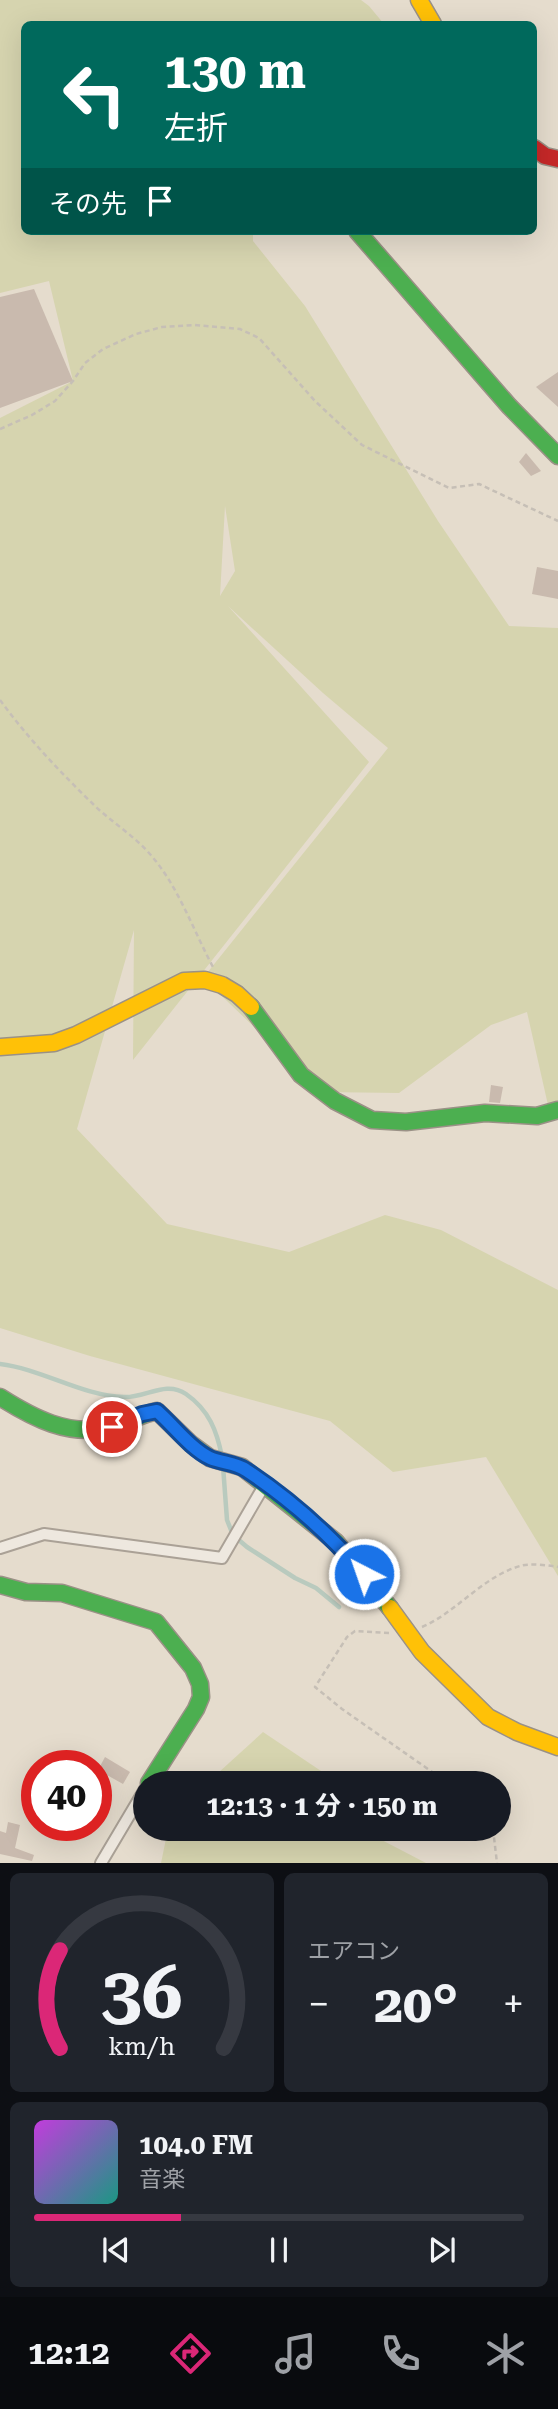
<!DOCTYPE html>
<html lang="ja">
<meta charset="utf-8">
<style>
:root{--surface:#171b24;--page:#20242c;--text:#f1f3f6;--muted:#9ea1a6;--line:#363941;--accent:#db2777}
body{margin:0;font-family:"Roboto Serif","Noto Sans JP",serif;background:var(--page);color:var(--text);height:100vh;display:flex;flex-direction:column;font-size:26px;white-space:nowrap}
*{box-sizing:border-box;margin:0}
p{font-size:23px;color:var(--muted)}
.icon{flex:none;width:38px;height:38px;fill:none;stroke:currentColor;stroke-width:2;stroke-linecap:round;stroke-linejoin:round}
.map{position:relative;height:1863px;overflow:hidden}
.sheet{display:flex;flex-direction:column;gap:10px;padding:10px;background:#0d0f14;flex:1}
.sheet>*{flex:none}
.guide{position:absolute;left:21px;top:21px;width:516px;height:214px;border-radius:10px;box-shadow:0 7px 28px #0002;background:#00695c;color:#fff;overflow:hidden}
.speed{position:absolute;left:21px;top:1750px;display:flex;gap:14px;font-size:35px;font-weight:700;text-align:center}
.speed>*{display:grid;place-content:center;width:91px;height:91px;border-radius:50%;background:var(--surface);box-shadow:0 7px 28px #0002;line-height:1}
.speed .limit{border:10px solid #d22;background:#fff;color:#111}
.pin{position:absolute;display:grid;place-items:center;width:60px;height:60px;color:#fff;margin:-30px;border:4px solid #fff;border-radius:50%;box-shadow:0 2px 7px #0007}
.me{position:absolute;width:77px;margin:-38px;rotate:319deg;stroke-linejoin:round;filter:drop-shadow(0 0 5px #0008)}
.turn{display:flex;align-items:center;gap:24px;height:147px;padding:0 28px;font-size:32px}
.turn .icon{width:91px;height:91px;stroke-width:2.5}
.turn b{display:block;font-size:49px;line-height:60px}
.then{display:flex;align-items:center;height:66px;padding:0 28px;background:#0003;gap:14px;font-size:26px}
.big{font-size:52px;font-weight:700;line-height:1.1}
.sheet .tile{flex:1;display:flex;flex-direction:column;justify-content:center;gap:10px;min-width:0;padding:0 24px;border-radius:10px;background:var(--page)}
.sheet .dial{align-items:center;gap:0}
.dial svg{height:182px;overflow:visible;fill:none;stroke:var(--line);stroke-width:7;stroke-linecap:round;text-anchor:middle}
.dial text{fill:var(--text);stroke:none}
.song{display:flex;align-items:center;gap:21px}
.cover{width:84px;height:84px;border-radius:10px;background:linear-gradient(135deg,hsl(290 70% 55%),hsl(170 70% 35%))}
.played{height:7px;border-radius:4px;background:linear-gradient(90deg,var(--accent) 30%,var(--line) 30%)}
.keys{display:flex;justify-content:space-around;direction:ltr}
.heat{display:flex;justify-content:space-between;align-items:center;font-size:38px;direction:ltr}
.sheet .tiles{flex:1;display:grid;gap:10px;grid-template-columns:1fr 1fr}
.tile:last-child{grid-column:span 2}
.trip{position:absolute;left:133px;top:1771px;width:378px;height:70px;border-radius:35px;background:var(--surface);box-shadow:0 7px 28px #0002;font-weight:700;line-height:70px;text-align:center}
.tab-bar{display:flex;height:112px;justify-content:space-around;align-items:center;background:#090b0e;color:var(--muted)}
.tab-bar .icon{width:49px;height:49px}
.tab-bar .current{color:var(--accent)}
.tab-bar b{font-size:32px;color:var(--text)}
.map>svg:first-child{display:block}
.green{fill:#d6d4af;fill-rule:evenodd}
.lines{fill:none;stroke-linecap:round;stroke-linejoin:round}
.stream{stroke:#b9cabe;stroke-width:4.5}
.building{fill:#c9baae}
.street-casing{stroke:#aaa196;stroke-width:14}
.fast-casing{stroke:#9a9186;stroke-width:19}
.slow-casing{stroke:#9a9186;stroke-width:19}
.jam-casing{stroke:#9a9186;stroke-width:19}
.path{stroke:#c6bfb6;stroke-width:2.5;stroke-dasharray:5 3.5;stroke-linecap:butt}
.street{stroke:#eee8df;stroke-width:10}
.fast{stroke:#4caf50;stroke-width:16}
.slow{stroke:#ffc107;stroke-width:16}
.jam{stroke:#c62828;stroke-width:16}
.route-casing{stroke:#114b97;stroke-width:18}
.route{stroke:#1a73e8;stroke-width:12}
</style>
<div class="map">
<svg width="558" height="1863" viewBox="0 0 558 1863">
<rect width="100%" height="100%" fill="#e5dccd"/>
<!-- green -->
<g class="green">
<path d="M 0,0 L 361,0 L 369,6 L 384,24 L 24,24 L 24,231 L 253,231 L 253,241 L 305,306 L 438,521 L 509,626 L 558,628 L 558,1108 L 550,1114 L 527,1012 L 491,1025 L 399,1093 L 322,1092 L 203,978 L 388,748 L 323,693 L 228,606 L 369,762 L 133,1060 L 134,930 L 77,1129 L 167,1224 L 289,1252 L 385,1215 L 441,1230 L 558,1290 L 558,1576 L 486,1457 L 393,1472 L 330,1421 L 90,1356 L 0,1328 L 0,418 L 73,381 L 49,281 L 0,293 ZM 225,506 L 235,571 L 220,596 Z"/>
<path d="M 263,1732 L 327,1775 L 333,1783 L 207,1783 Z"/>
<path d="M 168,1829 L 368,1829 L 374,1836 L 426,1863 L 161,1863 Z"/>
</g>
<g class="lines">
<!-- stream -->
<g class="stream">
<path d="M 0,1364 C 42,1369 82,1396 124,1397 C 145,1398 166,1380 186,1394 C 209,1410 217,1431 222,1457"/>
<path d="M 223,1466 L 227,1520 L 233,1535 L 247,1547 L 295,1578 L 316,1588 L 339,1607"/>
</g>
</g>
<!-- building -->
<g class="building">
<path d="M 34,289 L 73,381 L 0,408 L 0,297 Z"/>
<path d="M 558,372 L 558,407 L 536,387 Z"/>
<path d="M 526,453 L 541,471 L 531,476 L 519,462 Z"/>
<path d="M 537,567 L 558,571 L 558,599 L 532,594 Z"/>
<path d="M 491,1085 L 503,1087 L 500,1103 L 489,1102 Z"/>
<path d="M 105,1757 L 130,1772 L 123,1784 L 98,1770 Z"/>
<path d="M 8,1822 L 20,1825 L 15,1848 L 34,1855 L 32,1861 L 0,1854 L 0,1831 L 6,1833 Z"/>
</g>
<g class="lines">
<!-- street casing -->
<g class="street-casing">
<g id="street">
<path d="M 0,1548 L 44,1534 L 222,1558 L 265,1484"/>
<path d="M 101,1863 L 145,1789"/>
</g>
</g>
<!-- fast casing -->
<g class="fast-casing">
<g id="fast">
<path d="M 357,231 L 509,406 L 558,456"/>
<path d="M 251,1007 L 301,1075 L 335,1101 L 372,1120 L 406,1122 L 485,1113 L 537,1116 L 558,1110"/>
<path d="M 0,1397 C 33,1418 69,1437 109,1427 C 126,1423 140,1415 157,1411 L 191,1444 L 210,1458 L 242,1467 L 336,1542 L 390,1608"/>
<path d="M 0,1585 L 26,1592 L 62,1593 L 156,1622 L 193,1668 L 200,1684 L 201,1697 L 196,1709 L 149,1783"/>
</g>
</g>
<!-- slow casing -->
<g class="slow-casing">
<g id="slow">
<path d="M 419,0 L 433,24"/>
<path d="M 0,1047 L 54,1043 L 76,1035 L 184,981 L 205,980 L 222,985 L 237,994 L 251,1007"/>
<path d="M 390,1608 L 422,1652 L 488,1717 L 517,1732 L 558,1747"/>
</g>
</g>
<!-- jam casing -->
<g class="jam-casing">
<path id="jam" d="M 534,148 L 545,156 L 558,159"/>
</g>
<!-- path -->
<g class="path">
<path d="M 0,429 L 32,415 L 55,401 L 73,381 L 85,363 L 103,349 L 136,334 L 162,327 L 195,325 L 240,329 L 259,338 L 315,401 L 362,445 L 449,488 L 479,484 L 558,521"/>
<path d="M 0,700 C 27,737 60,772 93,804 C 110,821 132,834 149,853 C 178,885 193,930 214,969"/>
<path d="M 422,1627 C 457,1612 482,1577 520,1566 C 531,1563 546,1565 558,1567"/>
<path d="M 389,1633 L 355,1631 L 347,1637 L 315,1687 L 342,1709 L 448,1783"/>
<path d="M 493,1829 L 497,1863"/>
</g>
<!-- street -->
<use href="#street" class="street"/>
<!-- fast -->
<use href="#fast" class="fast"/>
<!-- slow -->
<use href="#slow" class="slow"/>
<!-- jam -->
<use href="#jam" class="jam"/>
</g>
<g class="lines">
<!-- route casing -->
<g class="route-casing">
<path id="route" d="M 112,1427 L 142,1414 L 157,1411 C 174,1426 190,1448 210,1458 C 222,1463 236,1463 246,1470 C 290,1499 330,1535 364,1574"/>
</g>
<!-- route -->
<use href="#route" class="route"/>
</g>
</svg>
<div class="speed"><div class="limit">40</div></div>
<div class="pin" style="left:112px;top:1427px;background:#d93025"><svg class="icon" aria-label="arrive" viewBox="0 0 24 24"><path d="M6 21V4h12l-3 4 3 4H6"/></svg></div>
<svg class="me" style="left:364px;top:1574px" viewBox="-20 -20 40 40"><circle r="17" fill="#1a73e8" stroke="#fff" stroke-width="3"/><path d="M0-11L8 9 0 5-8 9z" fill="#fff"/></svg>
<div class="trip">12:13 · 1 分 · 150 m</div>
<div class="guide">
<div class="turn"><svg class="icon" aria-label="left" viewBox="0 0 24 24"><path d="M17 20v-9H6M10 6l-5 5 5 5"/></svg><div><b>130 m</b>左折</div></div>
<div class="then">その先<svg class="icon" aria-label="arrive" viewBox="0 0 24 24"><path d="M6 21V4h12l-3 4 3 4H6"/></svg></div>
</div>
</div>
<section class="sheet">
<div class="tiles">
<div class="tile dial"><svg viewBox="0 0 100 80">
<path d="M14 69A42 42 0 1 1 86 69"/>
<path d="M14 69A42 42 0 0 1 14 26" stroke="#db2777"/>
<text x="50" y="56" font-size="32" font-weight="700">36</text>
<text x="50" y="72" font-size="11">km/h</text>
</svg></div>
<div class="tile"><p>エアコン</p>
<div class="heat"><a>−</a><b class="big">20°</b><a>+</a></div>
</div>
<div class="tile">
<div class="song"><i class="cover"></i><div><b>104.0 FM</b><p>音楽</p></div></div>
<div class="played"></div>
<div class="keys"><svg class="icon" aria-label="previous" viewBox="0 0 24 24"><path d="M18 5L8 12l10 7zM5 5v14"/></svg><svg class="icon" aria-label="pause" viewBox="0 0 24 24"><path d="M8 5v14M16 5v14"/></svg><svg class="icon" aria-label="next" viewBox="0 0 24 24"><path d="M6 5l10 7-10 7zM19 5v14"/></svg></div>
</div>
</div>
</section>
<nav class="tab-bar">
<b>12:12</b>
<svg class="icon current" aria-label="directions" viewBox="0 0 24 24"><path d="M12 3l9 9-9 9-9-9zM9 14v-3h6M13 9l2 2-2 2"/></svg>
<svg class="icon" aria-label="music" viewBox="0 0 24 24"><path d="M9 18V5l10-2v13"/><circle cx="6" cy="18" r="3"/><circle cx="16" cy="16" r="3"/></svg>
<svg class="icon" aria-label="phone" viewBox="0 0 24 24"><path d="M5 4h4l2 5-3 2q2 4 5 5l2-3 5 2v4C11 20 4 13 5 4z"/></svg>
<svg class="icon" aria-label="climate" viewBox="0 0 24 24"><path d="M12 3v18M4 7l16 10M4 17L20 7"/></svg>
</nav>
